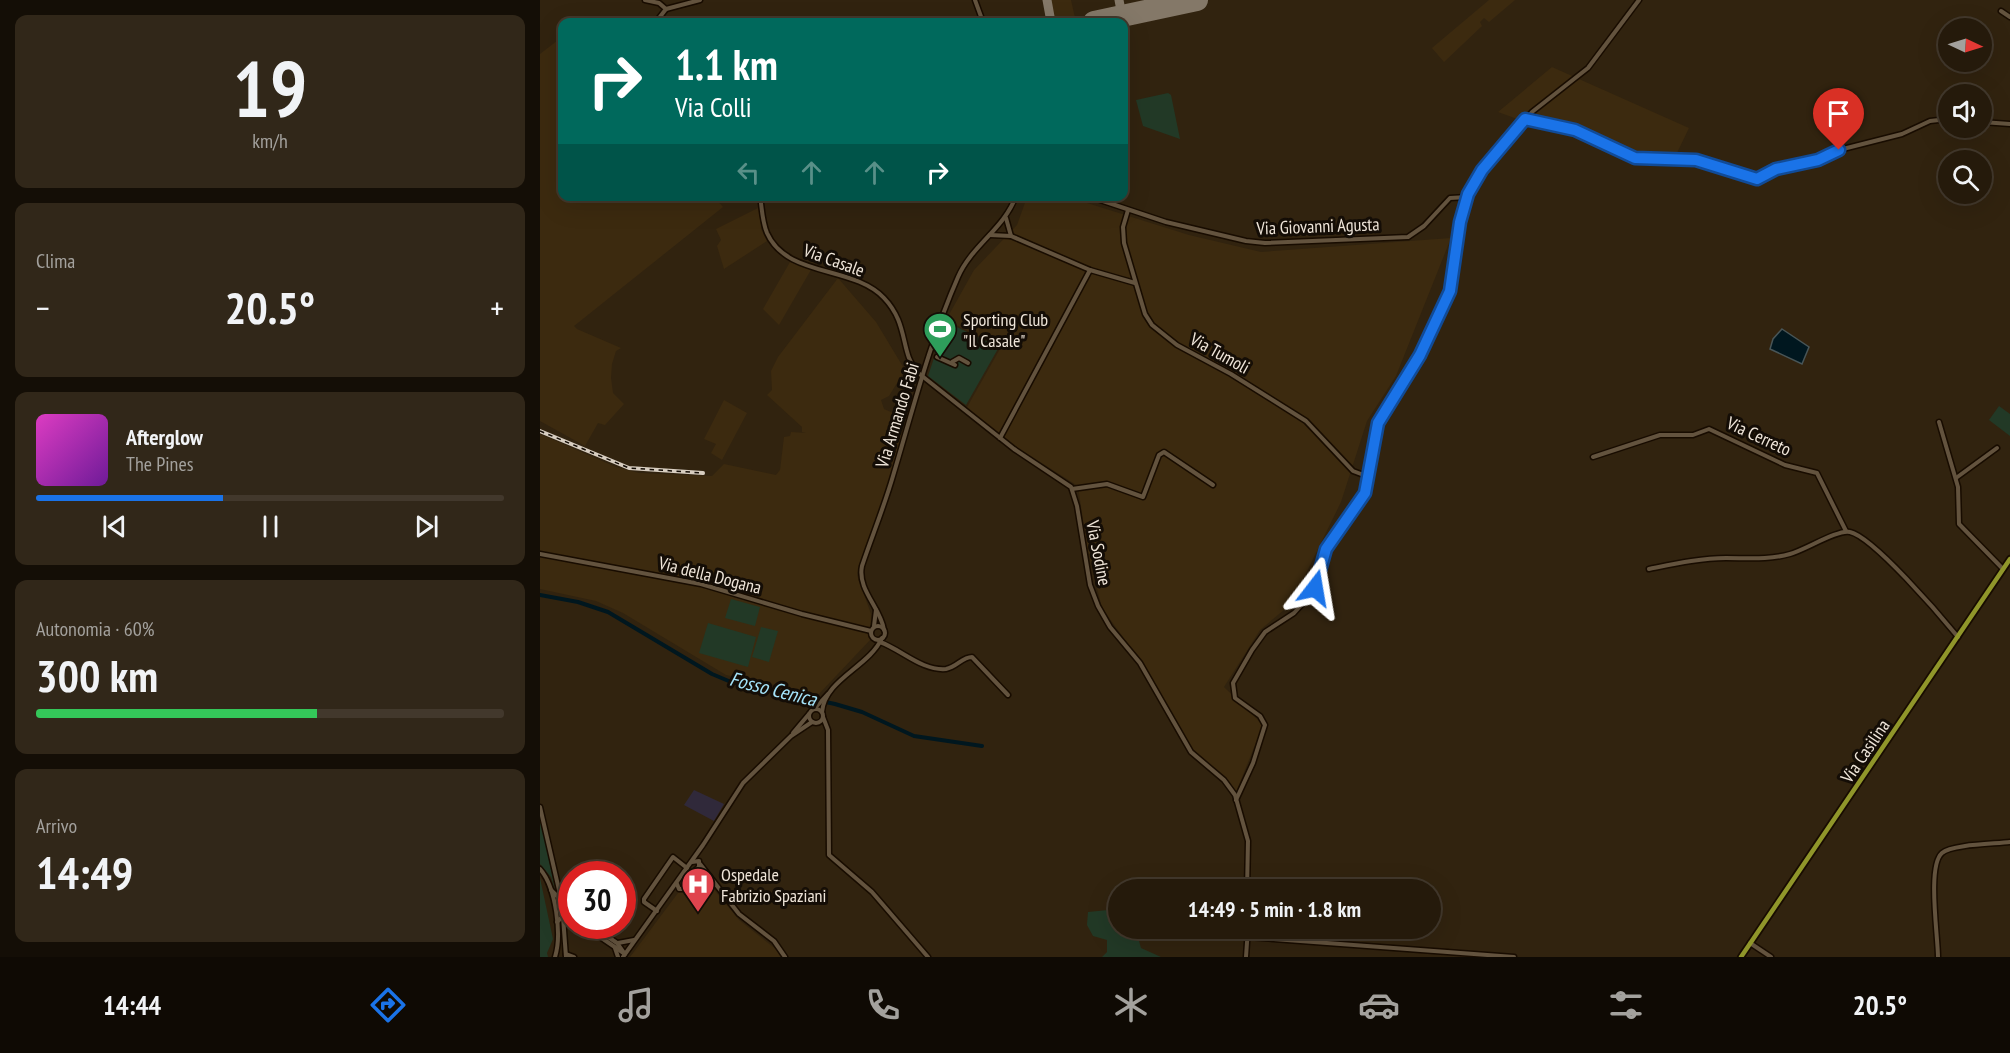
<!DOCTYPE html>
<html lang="it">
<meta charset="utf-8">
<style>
:root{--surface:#251a0b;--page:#312719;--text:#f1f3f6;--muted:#a3a19d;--line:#42382c;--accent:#1a73e8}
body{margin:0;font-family:"PT Sans Narrow",sans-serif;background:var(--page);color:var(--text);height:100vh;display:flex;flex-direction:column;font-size:22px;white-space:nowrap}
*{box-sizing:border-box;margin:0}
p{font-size:20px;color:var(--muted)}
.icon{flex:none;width:33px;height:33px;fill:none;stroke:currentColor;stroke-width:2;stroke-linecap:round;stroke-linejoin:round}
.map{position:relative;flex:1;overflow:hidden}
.sheet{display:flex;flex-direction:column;gap:15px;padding:15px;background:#140e06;width:540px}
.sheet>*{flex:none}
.top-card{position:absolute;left:18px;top:18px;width:570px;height:183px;border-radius:12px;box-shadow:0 6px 24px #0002,0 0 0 2px var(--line);background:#00695c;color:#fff;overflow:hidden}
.needle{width:39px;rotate:94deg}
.buttons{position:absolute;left:1398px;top:18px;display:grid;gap:12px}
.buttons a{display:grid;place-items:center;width:54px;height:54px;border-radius:50%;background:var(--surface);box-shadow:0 6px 24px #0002,0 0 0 2px var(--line);font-size:30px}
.speed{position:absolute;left:18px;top:861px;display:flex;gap:12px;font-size:30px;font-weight:700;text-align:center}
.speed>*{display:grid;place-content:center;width:78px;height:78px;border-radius:50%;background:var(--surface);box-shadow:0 6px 24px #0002,0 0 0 2px var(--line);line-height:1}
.speed .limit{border:9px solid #d22;background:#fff;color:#111}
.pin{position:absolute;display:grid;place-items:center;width:51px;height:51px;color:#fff;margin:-62px -26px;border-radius:50% 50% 50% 0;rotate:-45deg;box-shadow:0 0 6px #0007}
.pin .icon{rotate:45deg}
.me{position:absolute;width:66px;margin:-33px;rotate:14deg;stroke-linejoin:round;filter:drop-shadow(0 0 4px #0008)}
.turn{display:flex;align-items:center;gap:21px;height:126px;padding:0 18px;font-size:27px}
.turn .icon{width:78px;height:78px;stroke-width:2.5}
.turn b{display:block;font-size:42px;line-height:51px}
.lanes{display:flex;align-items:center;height:57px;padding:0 18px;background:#0003;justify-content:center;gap:30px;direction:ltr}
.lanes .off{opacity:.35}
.big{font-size:45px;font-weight:600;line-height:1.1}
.sheet .tile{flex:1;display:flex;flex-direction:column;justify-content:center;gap:9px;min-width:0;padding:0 21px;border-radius:12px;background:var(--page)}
.sheet .dial{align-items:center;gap:0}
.dial b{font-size:78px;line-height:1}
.song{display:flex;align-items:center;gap:18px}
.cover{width:72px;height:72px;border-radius:9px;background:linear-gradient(135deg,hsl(310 70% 55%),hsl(280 70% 35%))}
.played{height:6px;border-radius:3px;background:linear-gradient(90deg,var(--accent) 40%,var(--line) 40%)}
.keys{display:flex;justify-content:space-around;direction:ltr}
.heat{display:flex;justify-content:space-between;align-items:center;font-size:33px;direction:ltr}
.charge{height:9px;border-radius:4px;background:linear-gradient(90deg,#34c759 60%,var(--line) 0)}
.trip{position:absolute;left:568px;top:879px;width:333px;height:60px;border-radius:30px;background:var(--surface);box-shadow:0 6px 24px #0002,0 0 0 2px var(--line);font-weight:600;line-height:60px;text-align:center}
.tab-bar{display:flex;height:96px;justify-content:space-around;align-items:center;background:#0f0a04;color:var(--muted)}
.tab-bar .icon{width:42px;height:42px}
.tab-bar .current{color:var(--accent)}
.tab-bar b{font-size:27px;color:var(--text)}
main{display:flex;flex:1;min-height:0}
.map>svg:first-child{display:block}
.commercial{fill:#30293a}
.built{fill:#3c2a0f}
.green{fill:#223926}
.water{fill:#00171f;stroke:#485557;stroke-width:1.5}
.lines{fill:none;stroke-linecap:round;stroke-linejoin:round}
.canal{stroke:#00171f;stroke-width:4}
.taxiway{stroke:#847868;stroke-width:9}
.runway{stroke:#847868;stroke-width:22}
.minor-casing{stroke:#180c00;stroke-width:7}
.major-casing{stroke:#180c00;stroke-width:8}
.minor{stroke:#63533e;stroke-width:4}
.major{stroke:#90962a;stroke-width:4.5}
.rail-casing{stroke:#d7cdc0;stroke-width:4}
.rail{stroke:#140d06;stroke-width:1.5;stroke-dasharray:4.5;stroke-linecap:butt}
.route-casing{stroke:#114b97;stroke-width:15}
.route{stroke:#1a73e8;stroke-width:10}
.labels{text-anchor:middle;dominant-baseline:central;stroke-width:6;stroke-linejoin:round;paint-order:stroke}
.street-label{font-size:18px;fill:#efe5d9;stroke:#140d06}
.poi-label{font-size:18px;fill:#efe5d9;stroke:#140d06;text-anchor:start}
.water-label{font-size:20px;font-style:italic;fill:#a4e3f9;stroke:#140d06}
</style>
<main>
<section class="sheet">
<div class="tile dial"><b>19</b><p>km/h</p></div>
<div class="tile"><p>Clima</p>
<div class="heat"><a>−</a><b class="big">20.5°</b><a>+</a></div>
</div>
<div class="tile">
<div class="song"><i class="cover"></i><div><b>Afterglow</b><p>The Pines</p></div></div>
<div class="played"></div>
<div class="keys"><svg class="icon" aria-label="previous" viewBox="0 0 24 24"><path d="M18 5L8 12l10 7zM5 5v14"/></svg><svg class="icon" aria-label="pause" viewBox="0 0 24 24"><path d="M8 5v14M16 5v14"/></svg><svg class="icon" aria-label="next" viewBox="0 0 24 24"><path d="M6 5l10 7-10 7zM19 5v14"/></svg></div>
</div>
<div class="tile"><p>Autonomia · 60%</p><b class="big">300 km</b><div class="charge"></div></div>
<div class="tile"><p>Arrivo</p><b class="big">14:49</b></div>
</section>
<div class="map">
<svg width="1470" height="957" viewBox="0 0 1470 957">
<rect width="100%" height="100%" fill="#31230f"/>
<!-- commercial -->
<path class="commercial" d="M 154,790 L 184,804 L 174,821 L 144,805 Z"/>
<!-- built -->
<g class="built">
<path d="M 504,0 L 531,0 L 536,22 L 509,22 Z"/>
<path d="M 949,0 L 975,0 L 949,22 L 944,18 L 940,22 L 942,26 L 904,62 L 892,48 Z"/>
<path d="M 22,37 L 22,196 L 174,197 L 183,207 L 34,326 L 37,329 L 81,348 L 76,351 L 72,364 L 71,378 L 73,393 L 84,404 L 65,425 L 58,423 L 45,446 L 0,421 L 0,54 Z"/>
<path d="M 1012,67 L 1149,128 L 1136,155 L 1096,156 L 1080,150 L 1049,132 L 988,123 L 958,112 Z"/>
<path d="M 487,197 L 528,197 L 649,235 L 721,252 L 911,238 L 856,376 L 827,421 L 801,502 L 751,604 L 720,630 L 684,687 L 723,725 L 696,792 L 652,752 L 593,651 L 562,608 L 547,547 L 538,486 L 470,443 L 426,409 L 461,347 L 406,320 L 434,270 L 477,225 Z"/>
<path d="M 220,207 L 221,229 L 227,241 L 184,269 L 177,246 L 181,240 L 176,229 Z"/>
<path d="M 250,262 L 272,268 L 239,325 L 223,309 Z"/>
<path d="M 298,278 L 336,322 L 365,370 L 349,396 L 341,400 L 344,409 L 360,416 L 358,426 L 365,431 L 338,518 L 318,568 L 317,575 L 331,614 L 330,640 L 279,694 L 186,675 L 83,613 L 56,601 L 0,589 L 0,434 L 76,467 L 99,473 L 172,476 L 184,464 L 236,475 L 240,470 L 244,437 L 250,436 L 251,432 L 266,433 L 262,432 L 262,427 L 227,395 L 232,390 L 231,371 L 238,357 Z"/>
<path d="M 184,400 L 207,413 L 182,460 L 171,453 L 176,444 L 164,439 Z"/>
<path d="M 162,875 L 199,920 L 237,950 L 241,957 L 90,957 L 138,893 L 147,891 L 149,884 L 154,886 Z"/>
</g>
<!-- green -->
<g class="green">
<path d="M 628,93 L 631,95 L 640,139 L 603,126 L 596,100 Z"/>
<path d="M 406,322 L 459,347 L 426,405 L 388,376 Z"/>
<path d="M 1459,406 L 1470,414 L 1470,436 L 1449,420 Z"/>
<path d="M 191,599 L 220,607 L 215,626 L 185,618 Z"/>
<path d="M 168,623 L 216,637 L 208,667 L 159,653 Z"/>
<path d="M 221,627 L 238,631 L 229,662 L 212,657 Z"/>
<path d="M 0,814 L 15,890 L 11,877 L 0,864 Z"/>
<path d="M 0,878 L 13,939 L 7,953 L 8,957 L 0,957 Z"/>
<path d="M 568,910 L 579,916 L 579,928 L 602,929 L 611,933 L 599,941 L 601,948 L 621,957 L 562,957 L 567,952 L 567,940 L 553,936 L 547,925 L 548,912 Z"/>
</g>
<!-- water -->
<path class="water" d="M 1242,329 L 1269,347 L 1262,364 L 1230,349 L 1233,339 Z"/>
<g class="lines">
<!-- canal -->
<path class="canal" d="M 0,595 L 38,602 L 68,612 L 172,674 L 191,682 L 295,704 L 322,712 L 374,736 L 442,746"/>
<!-- taxiway -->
<g class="taxiway">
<path d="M 507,0 L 511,22"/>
<path d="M 579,0 L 582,16"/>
<path d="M 614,0 L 615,9"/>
</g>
<!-- runway -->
<path class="runway" d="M 554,22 L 657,0"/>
<!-- minor casing -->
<g class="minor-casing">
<g id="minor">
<path d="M 105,0 L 119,3 L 126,9 L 116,22"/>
<path d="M 435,0 L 443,22"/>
<path d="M 126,9 L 160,0"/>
<path d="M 1461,11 L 1470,17"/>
<path d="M 985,119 L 1035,130 L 1095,158 L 1157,160 L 1217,179 L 1236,169 L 1278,160 L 1299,150 L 1362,134 L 1390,121 L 1408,119"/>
<path d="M 1442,122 L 1470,124"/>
<path d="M 220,196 C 222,208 222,221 227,233 C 247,278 313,265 344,298 C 369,324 360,352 377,372 L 474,449 L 531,487 L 537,506 L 550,585 L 558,606 L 570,627 L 600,663 L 651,752 L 684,780 L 695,795 L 708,841 L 707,890"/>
<path d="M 548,196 L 626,222 L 706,241 L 725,243 L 868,237 L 884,226 L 910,198 L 927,197"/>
<path d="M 588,210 L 583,227 L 584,243 L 605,314 L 612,325 L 637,345 L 691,374 L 766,421 L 813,471 L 829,477"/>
<path d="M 466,218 L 471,236"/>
<path d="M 450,235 L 471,236 L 550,270 L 595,283"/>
<path d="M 397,357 L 415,365"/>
<path d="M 412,362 L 419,358 L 428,363"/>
<path d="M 1399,422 L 1418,487 L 1419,524 L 1463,569"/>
<path d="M 460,438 L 550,270"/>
<path d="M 1053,457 L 1120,435 L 1153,435 L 1169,429 L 1245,465 L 1277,473 L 1306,531"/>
<path d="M 1416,478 L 1457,448"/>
<path d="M 532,489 L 567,484 L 603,497 L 619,455 L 624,452 L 673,485"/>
<path d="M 0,554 L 161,584 L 262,614 L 331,631"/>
<path d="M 1109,569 C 1134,564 1161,558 1186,558 C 1208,558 1229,560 1250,554 C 1265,550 1298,529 1310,532 C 1333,537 1400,615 1418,637"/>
<path d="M 334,626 L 336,610"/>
<circle cx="338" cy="633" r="7"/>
<path d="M 344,630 C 341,608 317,590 322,566 C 332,536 344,507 353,476 C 373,409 390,341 418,277 C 432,245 464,229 476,196"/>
<path d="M 340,642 C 362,650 382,671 406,669 C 417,667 422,657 432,657 L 468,695"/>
<path d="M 275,708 L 288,694"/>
<circle cx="276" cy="716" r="7"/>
<path d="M 282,712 C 285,679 329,667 342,638"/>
<path d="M 283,717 L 288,730 L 289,855 L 332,892 L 388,957"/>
<path d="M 253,733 L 269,714"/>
<path d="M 696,800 L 713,763 L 725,725 L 720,716 L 695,698 L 693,683 L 712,650 L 725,632 L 754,613 L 772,593 L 787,547 L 824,495 L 838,424 L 881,355 L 911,288 L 923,210 L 936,180 L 992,112 L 1048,68 L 1099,0"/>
<path d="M 0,807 L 22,903 L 26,957"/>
<path d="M 160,864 L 199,914 L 234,941 L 245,957"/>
<path d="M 0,869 C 16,887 22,935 15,957"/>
<path d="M 137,884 L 139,889 L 144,889 L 147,878 L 159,867 L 159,861 L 152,862"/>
<path d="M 11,890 L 32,911"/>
<path d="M 117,911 L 104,902 L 104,899 L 133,857 L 147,868"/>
<path d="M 17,922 L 24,915 L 32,917"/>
<path d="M 44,926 L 85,954"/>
<path d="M 52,926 L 77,943 L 84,953"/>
<path d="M 708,937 L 974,957"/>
<path d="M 78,943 L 94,940"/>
<path d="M 1210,943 L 1231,957"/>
<path d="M 75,948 L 78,957"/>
<path d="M 26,954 L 34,957"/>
<path d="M 83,957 L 163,845 L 203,783 L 251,736 L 272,722"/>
<path d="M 706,957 L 708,928"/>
<path d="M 1398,957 C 1398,936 1387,866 1402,853 C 1412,844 1456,844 1470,842"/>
</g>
</g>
<!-- major casing -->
<g class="major-casing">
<path id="major" d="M 1201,957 L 1470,559"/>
</g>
<!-- minor -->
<use href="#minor" class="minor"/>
<!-- major -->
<use href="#major" class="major"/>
<!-- rail casing -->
<g class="rail-casing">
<path id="rail" d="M 0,431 L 89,468 L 163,473"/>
</g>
<!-- rail -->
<use href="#rail" class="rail"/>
</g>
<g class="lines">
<!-- route casing -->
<g class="route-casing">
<path id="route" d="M 775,588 L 786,549 L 825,493 L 838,423 L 880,355 L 910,291 L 920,222 L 928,194 L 942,170 L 985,119 L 1035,130 L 1095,158 L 1156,160 L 1217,179 L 1236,169 L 1278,160 L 1299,150"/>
</g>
<!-- route -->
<use href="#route" class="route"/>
</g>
<!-- icons -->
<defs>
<g id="stadium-pin" transform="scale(1.725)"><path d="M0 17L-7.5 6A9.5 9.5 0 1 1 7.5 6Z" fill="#2e9e5b" stroke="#140d06"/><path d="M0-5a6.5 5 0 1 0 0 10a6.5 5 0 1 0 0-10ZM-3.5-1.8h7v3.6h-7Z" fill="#fff"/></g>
<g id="hospital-pin" transform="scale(1.725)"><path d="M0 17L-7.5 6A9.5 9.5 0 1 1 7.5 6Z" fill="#e0444e" stroke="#140d06"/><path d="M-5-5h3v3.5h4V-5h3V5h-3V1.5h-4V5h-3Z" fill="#fff"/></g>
</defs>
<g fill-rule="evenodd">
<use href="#stadium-pin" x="400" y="329"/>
<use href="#hospital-pin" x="158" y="884"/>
</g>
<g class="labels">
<!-- street labels -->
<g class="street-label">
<text transform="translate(778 226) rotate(-2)">Via Giovanni Agusta</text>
<text transform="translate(294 260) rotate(20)">Via Casale</text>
<text transform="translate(680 353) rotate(29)">Via Tumoli</text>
<text transform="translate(357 415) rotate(-73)">Via Armando Fabi</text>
<text transform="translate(1219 436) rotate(25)">Via Cerreto</text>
<text transform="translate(559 553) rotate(79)">Via Sodine</text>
<text transform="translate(170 575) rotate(14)">Via della Dogana</text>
<text transform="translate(1325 751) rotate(-56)">Via Casilina</text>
</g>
<!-- poi labels -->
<g class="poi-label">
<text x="423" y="319">Sporting Club<tspan x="423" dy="21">"Il Casale"</tspan></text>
<text x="181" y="874">Ospedale<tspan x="181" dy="21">Fabrizio Spaziani</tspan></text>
</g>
<!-- water labels -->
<g class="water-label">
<text transform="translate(233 689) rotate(14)">Fosso Cenica</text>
</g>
</g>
</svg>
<div class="buttons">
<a><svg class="needle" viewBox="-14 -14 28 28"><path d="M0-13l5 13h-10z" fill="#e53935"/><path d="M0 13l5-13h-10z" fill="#a3a19d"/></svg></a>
<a><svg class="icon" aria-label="sound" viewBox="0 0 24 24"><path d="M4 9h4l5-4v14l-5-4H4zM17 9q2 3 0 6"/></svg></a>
<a><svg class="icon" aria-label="search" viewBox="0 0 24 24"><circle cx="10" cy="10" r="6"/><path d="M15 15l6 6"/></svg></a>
</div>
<div class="speed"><div class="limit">30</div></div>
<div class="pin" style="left:1299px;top:150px;background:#d93025"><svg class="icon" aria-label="arrive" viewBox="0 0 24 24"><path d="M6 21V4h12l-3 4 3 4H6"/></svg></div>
<svg class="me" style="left:775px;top:588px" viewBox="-20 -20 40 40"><path d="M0-17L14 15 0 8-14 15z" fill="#1a73e8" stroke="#fff" stroke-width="4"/></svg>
<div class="trip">14:49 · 5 min · 1.8 km</div>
<div class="top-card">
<div class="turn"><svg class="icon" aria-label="right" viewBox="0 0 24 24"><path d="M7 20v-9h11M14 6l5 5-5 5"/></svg><div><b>1.1 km</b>Via Colli</div></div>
<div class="lanes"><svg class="icon off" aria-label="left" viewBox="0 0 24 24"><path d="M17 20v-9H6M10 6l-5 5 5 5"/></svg><svg class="icon off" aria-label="ahead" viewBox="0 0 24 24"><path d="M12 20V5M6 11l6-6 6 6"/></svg><svg class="icon off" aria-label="ahead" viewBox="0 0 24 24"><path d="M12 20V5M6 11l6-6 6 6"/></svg><svg class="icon" aria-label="right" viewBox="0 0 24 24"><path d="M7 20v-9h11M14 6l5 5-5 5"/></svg></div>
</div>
</div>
</main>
<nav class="tab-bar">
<b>14:44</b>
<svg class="icon current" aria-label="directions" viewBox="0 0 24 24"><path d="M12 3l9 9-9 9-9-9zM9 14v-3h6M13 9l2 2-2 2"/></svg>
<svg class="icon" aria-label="music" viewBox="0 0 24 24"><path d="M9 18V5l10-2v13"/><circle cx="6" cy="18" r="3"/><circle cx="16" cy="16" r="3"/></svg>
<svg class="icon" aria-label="phone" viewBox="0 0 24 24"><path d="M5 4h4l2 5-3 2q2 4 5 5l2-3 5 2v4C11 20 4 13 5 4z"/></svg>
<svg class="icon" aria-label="climate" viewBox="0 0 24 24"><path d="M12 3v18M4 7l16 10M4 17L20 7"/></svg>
<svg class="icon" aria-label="car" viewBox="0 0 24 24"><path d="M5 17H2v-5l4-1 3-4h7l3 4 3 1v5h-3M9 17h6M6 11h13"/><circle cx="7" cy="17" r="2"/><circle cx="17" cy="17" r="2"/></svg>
<svg class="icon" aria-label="filters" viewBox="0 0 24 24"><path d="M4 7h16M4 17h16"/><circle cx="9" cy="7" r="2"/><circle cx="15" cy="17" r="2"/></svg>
<b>20.5°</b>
</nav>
